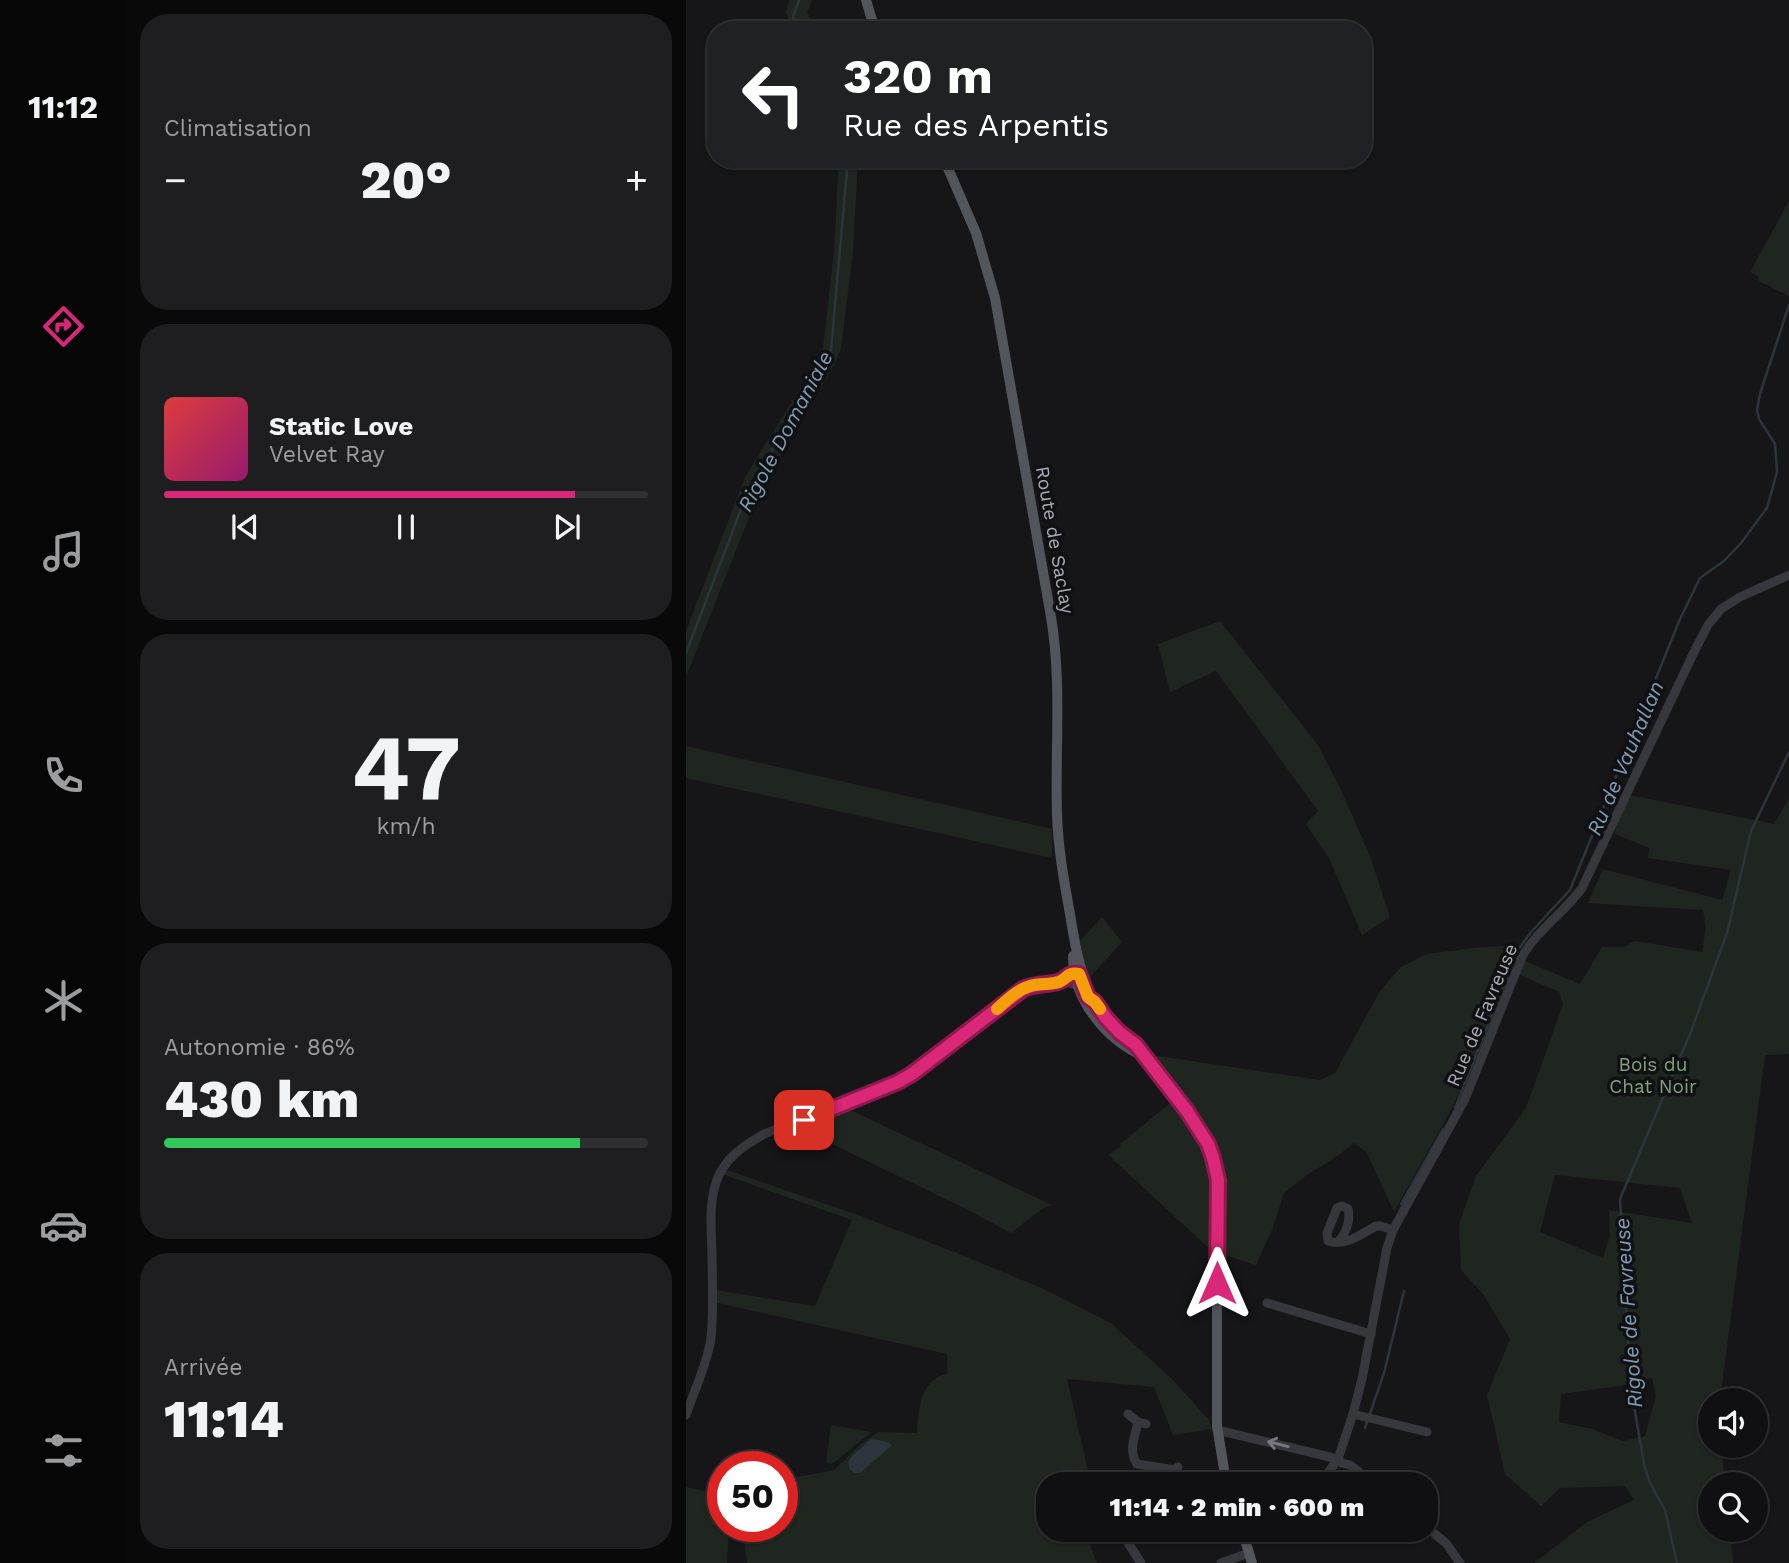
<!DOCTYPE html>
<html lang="fr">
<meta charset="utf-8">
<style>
:root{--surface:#101012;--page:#1e1e20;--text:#f1f3f6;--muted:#9c9d9f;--line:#303032;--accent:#db2777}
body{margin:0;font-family:"Work Sans",sans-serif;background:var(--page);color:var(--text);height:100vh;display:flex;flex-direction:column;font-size:26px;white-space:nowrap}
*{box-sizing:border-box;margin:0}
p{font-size:23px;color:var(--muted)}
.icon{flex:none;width:38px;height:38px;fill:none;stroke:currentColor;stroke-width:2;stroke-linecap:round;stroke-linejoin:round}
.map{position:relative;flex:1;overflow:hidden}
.side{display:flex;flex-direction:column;gap:14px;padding:14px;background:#09090a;width:560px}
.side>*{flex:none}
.banner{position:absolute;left:21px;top:21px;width:665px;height:147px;border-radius:28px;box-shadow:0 2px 5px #0004,0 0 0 2px var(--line);background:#202124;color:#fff;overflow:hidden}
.controls{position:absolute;left:1012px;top:1388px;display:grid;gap:14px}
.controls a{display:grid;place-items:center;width:70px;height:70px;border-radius:50%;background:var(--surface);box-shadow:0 2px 5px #0004,0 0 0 2px var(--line);font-size:35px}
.speed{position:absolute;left:21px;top:1451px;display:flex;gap:14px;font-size:35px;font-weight:700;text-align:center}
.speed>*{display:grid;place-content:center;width:91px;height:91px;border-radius:50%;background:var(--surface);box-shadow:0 2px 5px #0004,0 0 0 2px var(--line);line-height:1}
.speed .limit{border:10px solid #d22;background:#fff;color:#111}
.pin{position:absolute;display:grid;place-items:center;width:60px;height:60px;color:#fff;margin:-30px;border-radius:14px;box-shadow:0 4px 10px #0006}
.me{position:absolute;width:77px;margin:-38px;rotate:0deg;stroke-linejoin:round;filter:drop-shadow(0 0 5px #0008)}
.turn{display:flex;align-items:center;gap:24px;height:147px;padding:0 21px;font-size:32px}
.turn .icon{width:91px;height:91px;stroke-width:2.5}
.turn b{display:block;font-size:49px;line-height:60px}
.big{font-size:52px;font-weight:800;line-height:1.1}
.side .widget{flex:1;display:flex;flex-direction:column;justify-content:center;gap:10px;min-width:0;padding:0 24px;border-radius:28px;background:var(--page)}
.side .dial{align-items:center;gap:0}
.dial b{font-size:91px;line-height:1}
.song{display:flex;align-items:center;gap:21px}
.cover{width:84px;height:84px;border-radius:10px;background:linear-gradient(135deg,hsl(0 70% 55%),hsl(320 70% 35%))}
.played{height:7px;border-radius:4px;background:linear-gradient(90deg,var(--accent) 85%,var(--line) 85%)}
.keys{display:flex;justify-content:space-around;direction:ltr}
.heat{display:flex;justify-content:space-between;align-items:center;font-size:38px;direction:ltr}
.charge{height:10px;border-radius:5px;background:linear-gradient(90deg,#34c759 86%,var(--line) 0)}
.trip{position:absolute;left:350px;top:1472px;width:402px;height:70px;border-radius:28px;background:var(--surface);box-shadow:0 2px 5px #0004,0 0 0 2px var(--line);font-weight:800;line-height:70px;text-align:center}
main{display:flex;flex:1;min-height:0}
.menu{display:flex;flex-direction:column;width:126px;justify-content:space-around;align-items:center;background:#060607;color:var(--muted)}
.menu .icon{width:49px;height:49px}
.menu .current{color:var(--accent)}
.menu b{font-size:32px;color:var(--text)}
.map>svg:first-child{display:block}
.green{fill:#1e261f;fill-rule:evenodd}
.water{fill:#2c353c}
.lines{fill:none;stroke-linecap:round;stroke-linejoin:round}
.stream{stroke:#2c353c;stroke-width:2.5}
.minor{stroke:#37383d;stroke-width:9}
.major{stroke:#53555c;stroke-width:10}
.oneway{stroke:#757881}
.route-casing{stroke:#8e194d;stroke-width:18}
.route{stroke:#db2777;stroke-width:12}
.slow{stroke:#f59e0b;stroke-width:12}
.labels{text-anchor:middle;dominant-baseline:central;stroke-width:7;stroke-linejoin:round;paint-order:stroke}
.street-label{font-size:19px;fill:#a8adb8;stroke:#111113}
.park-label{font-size:19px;fill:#7fa381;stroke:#111113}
.water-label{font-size:21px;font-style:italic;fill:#7f9bb3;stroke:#111113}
</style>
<main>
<nav class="menu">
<b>11:12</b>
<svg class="icon current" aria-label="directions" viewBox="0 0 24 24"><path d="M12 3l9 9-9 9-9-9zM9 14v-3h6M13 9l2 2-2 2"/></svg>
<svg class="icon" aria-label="music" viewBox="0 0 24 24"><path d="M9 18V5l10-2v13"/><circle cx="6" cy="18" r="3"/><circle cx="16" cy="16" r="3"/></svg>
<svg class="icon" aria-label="phone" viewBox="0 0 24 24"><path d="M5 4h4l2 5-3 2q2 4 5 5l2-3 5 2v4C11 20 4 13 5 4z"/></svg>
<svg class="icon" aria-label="climate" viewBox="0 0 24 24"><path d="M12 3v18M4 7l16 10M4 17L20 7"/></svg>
<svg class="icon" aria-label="car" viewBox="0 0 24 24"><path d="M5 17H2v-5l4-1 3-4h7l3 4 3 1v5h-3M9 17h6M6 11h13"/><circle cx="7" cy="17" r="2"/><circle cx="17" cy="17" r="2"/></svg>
<svg class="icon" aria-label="filters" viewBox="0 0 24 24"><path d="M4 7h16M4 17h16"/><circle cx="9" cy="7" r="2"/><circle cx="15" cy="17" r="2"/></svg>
</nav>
<section class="side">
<div class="widget"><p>Climatisation</p>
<div class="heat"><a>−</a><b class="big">20°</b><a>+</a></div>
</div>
<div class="widget">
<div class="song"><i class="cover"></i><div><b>Static Love</b><p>Velvet Ray</p></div></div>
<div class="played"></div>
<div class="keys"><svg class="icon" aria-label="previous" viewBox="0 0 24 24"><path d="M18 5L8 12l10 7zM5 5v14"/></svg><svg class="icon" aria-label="pause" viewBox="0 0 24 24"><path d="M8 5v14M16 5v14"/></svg><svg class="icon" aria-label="next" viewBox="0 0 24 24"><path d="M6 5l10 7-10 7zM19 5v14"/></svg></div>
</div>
<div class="widget dial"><b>47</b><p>km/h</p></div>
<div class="widget"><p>Autonomie · 86%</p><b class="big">430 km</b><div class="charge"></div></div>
<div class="widget"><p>Arrivée</p><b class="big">11:14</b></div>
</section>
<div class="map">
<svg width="1103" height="1563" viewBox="0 0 1103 1563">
<rect width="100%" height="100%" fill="#161618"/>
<!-- green -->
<g class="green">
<path d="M 103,0 L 126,0 L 121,13 L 131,30 L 106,30 L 100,13 Z"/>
<path d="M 153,159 L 172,159 L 167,252 L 155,349 L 148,365 L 75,487 L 0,677 L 0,631 L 59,477 L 133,358 L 137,348 L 148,252 Z"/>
<path d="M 1103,201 L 1103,296 L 1073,281 L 1072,276 L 1064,272 Z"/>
<path d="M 534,621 L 632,745 L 655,790 L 684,856 L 704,917 L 676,935 L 643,858 L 620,824 L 632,811 L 530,671 L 484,692 L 472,644 Z"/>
<path d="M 0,746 L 366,829 L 366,858 L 0,778 Z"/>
<path d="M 944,795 L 1088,824 L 1103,798 L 1103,1054 L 1079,1055 L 1034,1400 L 1024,1400 L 1024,1446 L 1035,1446 L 1039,1484 L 1024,1484 L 1024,1530 L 1044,1530 L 1047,1563 L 848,1563 L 901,1522 L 948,1500 L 939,1486 L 874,1488 L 855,1506 L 819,1474 L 801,1395 L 824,1339 L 797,1294 L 775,1270 L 773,1224 L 790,1176 L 840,1108 L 877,1004 L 873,992 L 832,974 L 839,961 L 894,984 L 916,947 L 938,947 L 949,941 L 1016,952 L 1020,927 L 1017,910 L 902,903 L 917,869 L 1036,900 L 1045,870 L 962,858 L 963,848 L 929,834 L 930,824 ZM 869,1175 L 994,1188 L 1006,1223 L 923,1210 L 924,1236 L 917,1258 L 854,1232 ZM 966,1378 L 970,1396 L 959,1436 L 937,1441 L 906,1429 L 873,1422 L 875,1394 L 934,1386 Z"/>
<path d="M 416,917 L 436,942 L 402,979 L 394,941 Z"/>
<path d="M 836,945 L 804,1026 L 765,1110 L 708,1212 L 681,1153 L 668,1143 L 650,1157 L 621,1175 L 598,1193 L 586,1230 L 570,1265 L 535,1254 L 525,1155 L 467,1057 L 472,1056 L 634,1080 L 649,1073 L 694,991 L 715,967 L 740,954 L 795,947 Z"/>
<path d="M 487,1101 L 512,1139 L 521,1158 L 520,1163 L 523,1164 C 527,1180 526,1196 525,1212 L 522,1216 L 525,1222 L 525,1250 L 422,1155 L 435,1146 L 434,1144 Z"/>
<path d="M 158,1107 L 366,1205 L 357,1208 L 325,1233 L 282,1210 L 109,1126 Z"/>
<path d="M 41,1170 L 169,1214 L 271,1253 L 360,1290 L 425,1323 L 487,1380 L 523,1420 L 526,1429 L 487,1435 L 468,1387 L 381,1379 L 403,1475 L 389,1484 L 362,1484 L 362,1530 L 398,1530 L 411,1563 L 61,1563 L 57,1526 L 96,1526 L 96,1480 L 148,1470 L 175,1444 L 192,1432 L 231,1433 C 233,1408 233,1381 262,1373 L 261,1354 L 28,1302 L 29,1290 L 129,1306 L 166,1220 L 36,1174 Z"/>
<path d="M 145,1425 L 185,1432 L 186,1432 L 146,1464 L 140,1462 Z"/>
<path d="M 0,1487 L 37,1495 L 37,1526 L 43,1526 L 41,1563 L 0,1563 Z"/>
</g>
<!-- water -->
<path class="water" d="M 185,1439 L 198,1441 L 205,1444 L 205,1446 L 174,1473 L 168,1473 L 164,1469 L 162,1462 L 166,1456 Z"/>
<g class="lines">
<!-- stream -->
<g class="stream">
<path d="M 112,30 L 107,17 L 113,0"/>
<path d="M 0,653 L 62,491 L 145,350 L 162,159"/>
<path d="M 769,1108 L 832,950 L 845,932 L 884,890 L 994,619 L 1014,578 L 1038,561 L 1055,543 L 1081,508 L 1091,472 L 1090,457 L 1089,444 L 1073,419 L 1071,410 L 1074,394 L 1103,305"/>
<path d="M 715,1204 L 757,1129"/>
<path d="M 679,1428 L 698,1373 L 718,1291"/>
<path d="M 991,1563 L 979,1510 L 964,1483 L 958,1464 L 947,1400 L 940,1309 L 934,1199 L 1004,1034 L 1041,933 L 1065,831 L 1103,752"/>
</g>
<!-- minor -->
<g class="minor">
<path d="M 652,1242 C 660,1234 665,1219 662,1209 L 656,1206 L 651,1208 L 641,1233 L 642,1241 C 659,1247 675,1234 690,1226 L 695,1226 L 707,1230"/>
<path d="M 581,1303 L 685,1334"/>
<path d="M 442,1414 L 452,1422 L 460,1424"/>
<path d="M 667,1414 L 741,1432"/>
<path d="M 0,1415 C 8,1391 22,1362 25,1338 C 28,1309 26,1281 26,1252 C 25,1226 22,1197 34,1173 C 43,1155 61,1144 78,1134 L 212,1082 L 241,1063 L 337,989 L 345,986 L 375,981 L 392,985"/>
<path d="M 452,1422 C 449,1436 442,1452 451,1464 L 489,1470"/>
<path d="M 531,1430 L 652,1459 L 656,1463 L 664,1465 L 689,1484"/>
<path d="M 492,1467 L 489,1470 L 496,1484"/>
<path d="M 634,1484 L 652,1459 L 667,1414 L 676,1379 L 701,1248 L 707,1230 L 779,1099 L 836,957 C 851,930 878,913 896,888 L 1008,652 L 1022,625 L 1035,609 L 1054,597 L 1103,575"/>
<path d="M 740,1527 L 760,1543 L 774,1563"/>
<path d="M 437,1535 L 455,1563"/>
<path d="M 559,1538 L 577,1530"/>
<path d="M 535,1563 L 563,1553"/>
</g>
<!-- major -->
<g class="major">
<path d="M 180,0 L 189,30"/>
<path d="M 258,159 L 290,233 L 309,298 L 365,617 C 376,682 369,748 371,814 C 372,848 378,881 384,914 C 388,939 392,963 401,986 C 408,1004 421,1021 435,1033 C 441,1038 447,1041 452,1047 C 483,1084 519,1124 531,1172 L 531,1426 L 538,1469 L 537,1484"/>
<path d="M 387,956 C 387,1000 420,1040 459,1057"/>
<path d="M 556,1530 L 566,1563"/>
</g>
</g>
<!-- one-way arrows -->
<defs><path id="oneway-shaft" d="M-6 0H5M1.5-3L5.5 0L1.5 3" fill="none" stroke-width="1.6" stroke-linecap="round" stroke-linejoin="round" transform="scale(1.75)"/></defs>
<use class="oneway" href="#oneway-shaft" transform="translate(592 1444) rotate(-166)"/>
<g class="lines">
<!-- route casing -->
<g class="route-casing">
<path id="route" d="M 118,1120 L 212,1082 L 226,1074 L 337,989 C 348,984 360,985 372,982 C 382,979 381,972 393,974 L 402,997 L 409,1002 L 420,1018 L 433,1032 L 450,1045 L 501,1111 L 522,1144 L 527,1158 L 532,1180 L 531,1283"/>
</g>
<!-- route -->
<use href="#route" class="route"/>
<!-- slow -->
<path class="slow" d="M 311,1009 C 321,1000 331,990 344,986 C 353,983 364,985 373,982 C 382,978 381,972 393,974 L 402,997 L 409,1002 L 414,1009"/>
</g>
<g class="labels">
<!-- street labels -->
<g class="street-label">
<text transform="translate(369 540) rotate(80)">Route de Saclay</text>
<text transform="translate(796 1015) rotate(-67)">Rue de Favreuse</text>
</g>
<!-- park labels -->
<g class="park-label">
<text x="967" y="1064">Bois du<tspan x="967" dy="22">Chat Noir</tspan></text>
</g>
<!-- water labels -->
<g class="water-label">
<text transform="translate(99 431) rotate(-62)">Rigole Domaniale</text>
<text transform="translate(939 758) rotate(-67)">Ru de Vauhallan</text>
<text transform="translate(942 1313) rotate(-94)">Rigole de Favreuse</text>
</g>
</g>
</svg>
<div class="controls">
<a><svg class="icon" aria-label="sound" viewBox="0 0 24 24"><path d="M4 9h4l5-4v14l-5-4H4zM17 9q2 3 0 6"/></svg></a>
<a><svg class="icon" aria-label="search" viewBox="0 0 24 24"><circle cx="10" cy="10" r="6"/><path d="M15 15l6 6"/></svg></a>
</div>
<div class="speed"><div class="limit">50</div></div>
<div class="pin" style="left:118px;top:1120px;background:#d93025"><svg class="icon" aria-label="arrive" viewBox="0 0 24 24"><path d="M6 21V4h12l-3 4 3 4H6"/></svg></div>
<svg class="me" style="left:531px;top:1283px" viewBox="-20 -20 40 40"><path d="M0-17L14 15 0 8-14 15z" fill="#db2777" stroke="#fff" stroke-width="4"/></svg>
<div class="trip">11:14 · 2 min · 600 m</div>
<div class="banner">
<div class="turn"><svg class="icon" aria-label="left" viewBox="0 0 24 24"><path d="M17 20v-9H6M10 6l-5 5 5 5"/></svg><div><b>320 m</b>Rue des Arpentis</div></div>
</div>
</div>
</main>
